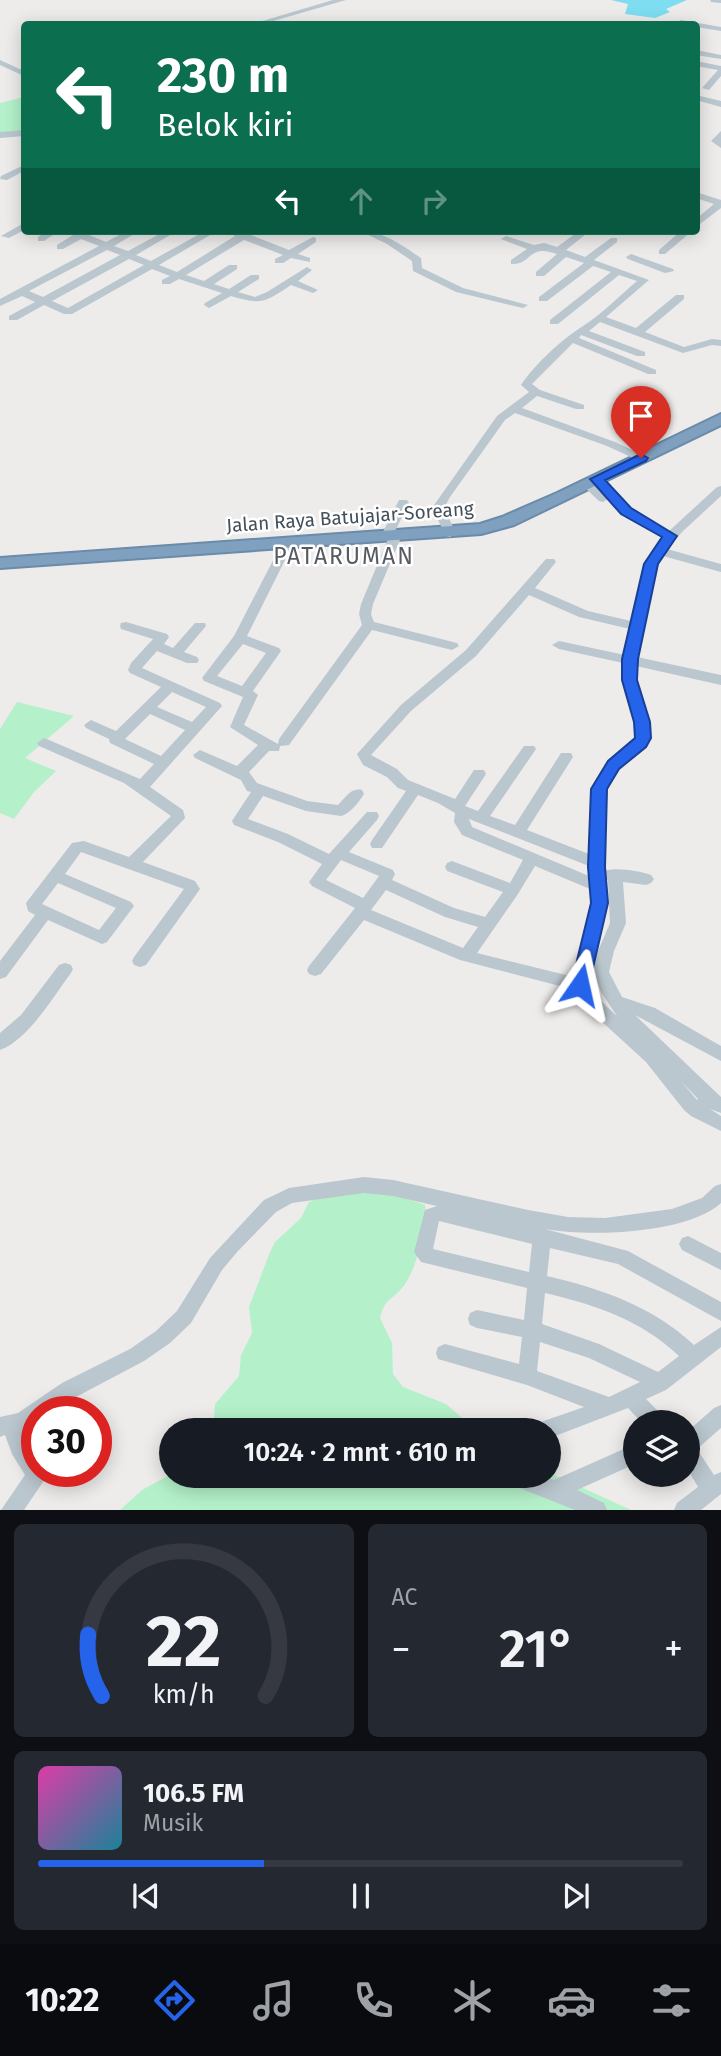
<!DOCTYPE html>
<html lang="id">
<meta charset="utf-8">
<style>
:root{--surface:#171b24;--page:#242831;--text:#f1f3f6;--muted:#9ea1a6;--line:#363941;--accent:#2563eb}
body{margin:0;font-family:"Fira Sans",sans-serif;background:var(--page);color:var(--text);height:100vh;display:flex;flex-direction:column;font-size:26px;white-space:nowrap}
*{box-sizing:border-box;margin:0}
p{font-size:23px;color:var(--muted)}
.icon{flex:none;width:38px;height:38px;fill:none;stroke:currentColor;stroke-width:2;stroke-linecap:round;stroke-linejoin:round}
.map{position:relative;height:1510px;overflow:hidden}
.panel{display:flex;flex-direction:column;gap:14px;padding:14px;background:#0d0f14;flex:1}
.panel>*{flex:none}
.top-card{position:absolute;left:21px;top:21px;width:679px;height:214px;border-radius:7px;box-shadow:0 4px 18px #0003;background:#0b6e4f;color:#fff;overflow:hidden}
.tools{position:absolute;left:623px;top:1410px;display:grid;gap:14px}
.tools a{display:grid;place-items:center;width:77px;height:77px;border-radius:50%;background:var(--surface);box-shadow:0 4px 18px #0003;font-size:35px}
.speed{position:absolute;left:21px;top:1396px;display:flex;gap:14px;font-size:35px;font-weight:700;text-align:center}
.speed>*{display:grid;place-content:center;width:91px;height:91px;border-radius:50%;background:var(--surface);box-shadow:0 4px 18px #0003;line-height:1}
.speed .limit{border:10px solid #d22;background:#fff;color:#111}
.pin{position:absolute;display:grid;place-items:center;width:60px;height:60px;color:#fff;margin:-72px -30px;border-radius:50% 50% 50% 0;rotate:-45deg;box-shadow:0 0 7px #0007}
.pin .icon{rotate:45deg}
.me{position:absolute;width:77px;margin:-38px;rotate:11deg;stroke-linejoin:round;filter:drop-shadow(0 0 5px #0008)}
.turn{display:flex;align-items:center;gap:24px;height:147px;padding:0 21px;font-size:32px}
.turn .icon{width:91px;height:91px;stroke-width:2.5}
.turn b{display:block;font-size:49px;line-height:60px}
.lanes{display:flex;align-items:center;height:66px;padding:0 21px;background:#0003;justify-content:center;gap:35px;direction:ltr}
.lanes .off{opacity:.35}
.big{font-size:52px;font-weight:600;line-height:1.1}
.panel .card{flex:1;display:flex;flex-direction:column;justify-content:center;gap:10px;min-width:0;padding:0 24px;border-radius:10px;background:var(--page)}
.panel .dial{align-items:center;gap:0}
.dial svg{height:182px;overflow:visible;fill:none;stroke:var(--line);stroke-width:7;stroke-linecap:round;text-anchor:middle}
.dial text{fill:var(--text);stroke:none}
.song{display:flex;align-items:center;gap:21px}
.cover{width:84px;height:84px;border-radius:10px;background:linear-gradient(135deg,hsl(320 70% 55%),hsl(190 70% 35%))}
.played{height:7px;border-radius:4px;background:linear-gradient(90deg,var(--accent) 35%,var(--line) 35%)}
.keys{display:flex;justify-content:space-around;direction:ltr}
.heat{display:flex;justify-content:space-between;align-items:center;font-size:38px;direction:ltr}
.panel .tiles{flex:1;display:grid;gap:14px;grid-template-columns:1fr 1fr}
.card:last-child{grid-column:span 2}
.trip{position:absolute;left:159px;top:1418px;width:402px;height:70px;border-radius:35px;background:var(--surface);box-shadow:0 4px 18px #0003;font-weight:600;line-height:70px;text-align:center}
.dock{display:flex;height:112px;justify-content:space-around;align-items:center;background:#090b0e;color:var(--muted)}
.dock .icon{width:49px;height:49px}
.dock .selected{color:var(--accent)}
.dock b{font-size:32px;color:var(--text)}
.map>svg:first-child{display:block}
.green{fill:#b4f1ca}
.water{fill:#7eddf1}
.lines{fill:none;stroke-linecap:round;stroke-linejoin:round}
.highway-casing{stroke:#6a8baa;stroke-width:4}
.minor{fill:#bbc7cf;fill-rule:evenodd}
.highway{fill:#7fa0bf;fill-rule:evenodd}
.route{fill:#2563eb;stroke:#184099;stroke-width:2}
.labels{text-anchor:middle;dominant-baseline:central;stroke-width:5;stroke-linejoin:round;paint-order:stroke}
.street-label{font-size:19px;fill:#434f5a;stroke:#fff}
.quarter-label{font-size:23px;letter-spacing:2px;fill:#585c61;stroke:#fff}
</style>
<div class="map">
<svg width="721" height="1510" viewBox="0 0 721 1510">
<rect width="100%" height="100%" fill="#eeebeb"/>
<!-- green -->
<g class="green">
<path d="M 24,97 L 24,132 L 0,134 L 0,103 Z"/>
<path d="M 17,702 L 74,716 L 25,758 L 56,771 L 34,792 L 14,819 L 0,813 L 0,729 Z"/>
<path d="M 366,1192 L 391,1193 L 425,1205 C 429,1223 415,1274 402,1288 C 389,1303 386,1297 380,1318 L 392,1343 L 393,1374 L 403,1387 L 446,1404 L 461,1417 L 467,1430 L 217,1430 L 214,1417 L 215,1404 L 239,1376 L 241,1355 L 252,1333 L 249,1307 L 270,1252 L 275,1242 L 301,1218 L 309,1202 L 326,1195 Z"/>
<path d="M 550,1473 L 631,1510 L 120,1510 L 142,1490 L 171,1474 Z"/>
</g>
<!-- water -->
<path class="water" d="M 611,0 L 687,0 L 666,9 L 670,12 L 655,18 L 625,14 L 628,4 Z"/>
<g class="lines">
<!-- highway casing -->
<g class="highway-casing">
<path id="highway" d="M 721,414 L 721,425 L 514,525 L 481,534 L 0,568 L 0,558 L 480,524 L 502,517 L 557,493 Z"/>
</g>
<!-- minor -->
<g class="minor">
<path d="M 333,0 L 346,0 L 263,24 L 252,24 Z"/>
<path d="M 710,0 L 721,0 L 721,3 L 711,2 Z"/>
<path d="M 681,20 L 721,27 L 721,31 L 696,27 L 696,24 L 678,24 L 677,22 Z"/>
<path d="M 696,50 L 721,55 L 721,59 L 696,55 Z"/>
<path d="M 0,60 L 24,71 L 24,76 L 0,65 Z"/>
<path d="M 696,61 L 721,66 L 721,76 L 709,90 L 702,88 L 718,70 L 696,66 Z"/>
<path d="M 696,95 L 721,101 L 721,107 L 696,100 Z"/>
<path d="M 24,130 L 24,136 L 0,138 L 0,132 Z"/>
<path d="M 721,131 L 721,148 L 711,141 Z"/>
<path d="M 24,165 L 24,171 L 7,180 L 0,179 L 1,176 Z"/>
<path d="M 696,192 L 721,200 L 721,208 L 696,227 L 696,219 L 714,204 L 696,198 Z"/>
<path d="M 24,223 L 24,230 L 9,238 L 1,236 Z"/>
<path d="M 47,231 L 59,231 L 44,241 L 38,241 L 38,237 Z"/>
<path d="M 66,231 L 79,231 L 106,242 L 127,231 L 139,231 L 114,246 L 128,251 L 165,231 L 177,231 L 136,255 L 151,261 L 205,231 L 217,231 L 159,265 L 177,272 L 235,236 L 225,231 L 256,231 L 251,235 L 289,250 L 313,237 L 316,238 L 316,242 L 298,254 L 310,258 L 310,262 L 291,258 L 283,263 L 275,263 L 275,259 L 283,255 L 244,240 L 186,275 L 204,281 L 229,265 L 237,265 L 237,269 L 214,284 L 229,289 L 251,275 L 259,275 L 259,279 L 238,292 L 255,297 L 267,292 L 307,267 L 312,270 L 298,281 L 318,290 L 313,293 L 291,285 C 264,303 262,305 231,296 L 209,308 L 204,305 L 205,303 L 222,293 L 179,279 L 170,284 L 162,284 L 162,280 L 170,276 L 152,269 L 72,314 L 64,314 L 44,305 L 17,320 L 9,320 L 9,316 L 35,302 L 22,296 L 0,306 L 0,299 L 99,246 L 81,239 L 63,249 L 57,249 L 57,245 L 73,235 ZM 107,250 L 120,255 L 43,297 L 29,291 ZM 129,259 L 144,265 L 68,308 L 52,301 Z"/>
<path d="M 360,231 C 384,231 401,245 421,258 L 422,268 L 463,288 L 528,305 L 523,308 L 456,292 L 413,271 L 412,261 L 387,244 Z"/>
<path d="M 579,231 L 590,231 L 566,250 L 585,257 L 611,238 L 617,238 L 617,242 L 594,260 L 649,280 L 606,317 L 636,328 L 676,295 L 684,295 L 684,299 L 645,332 L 684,347 L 712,339 L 721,340 L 721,346 L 712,345 L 683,353 L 600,322 L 589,331 L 645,352 L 645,356 L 637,356 L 581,335 L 579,338 L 656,370 L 656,374 L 648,374 L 573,343 L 532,384 L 540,390 L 584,405 L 584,409 L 576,409 L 537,396 L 522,408 L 615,442 L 645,456 L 645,460 L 637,460 L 607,446 L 515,413 L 505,420 L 450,497 L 444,508 L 456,533 L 450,537 L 446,536 L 432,508 L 497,416 L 529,392 L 521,385 C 536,363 561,340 583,326 C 602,314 619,296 637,281 L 619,275 L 558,324 L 550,324 L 550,320 L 611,272 L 593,266 L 547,301 L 539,301 L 539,297 L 584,263 L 566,257 L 544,276 L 536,276 L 536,272 L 557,254 C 527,243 533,265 511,264 L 511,260 L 527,249 L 501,239 L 506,236 L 534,245 L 544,243 L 557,247 Z"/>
<path d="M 681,231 L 692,231 L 665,254 L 659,254 L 659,250 Z"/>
<path d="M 631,254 L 673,269 L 674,271 L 665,273 L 628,259 L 626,257 Z"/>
<path d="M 597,475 L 601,477 L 630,508 L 669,531 L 717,487 L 721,486 L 721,496 L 682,532 L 667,549 L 721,564 L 721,572 L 663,556 L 652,578 L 637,657 L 721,675 L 721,685 L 636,666 L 639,691 L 651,734 L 646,746 L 618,770 L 606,789 L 603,867 L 604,871 C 617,867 638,871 651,875 L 654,879 L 651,883 L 646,885 L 623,882 L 626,923 L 614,951 L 609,972 L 622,997 L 655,1008 L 721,1046 L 721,1061 L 635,1015 L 721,1097 L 721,1113 L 710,1109 L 721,1116 L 721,1131 L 691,1116 L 684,1110 L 646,1062 L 589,1010 L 575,990 L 460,960 L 364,920 L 321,974 L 315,976 L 309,974 L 307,970 L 309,966 L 355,908 L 312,886 L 309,882 L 322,864 L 278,842 L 234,825 L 232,821 L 251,792 L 247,791 L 241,780 L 195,758 L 193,755 L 200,750 L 237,766 L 258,745 L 230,727 L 243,697 L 204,681 L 202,678 L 234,636 L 283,541 L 287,540 L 293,544 L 247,636 L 279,648 L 281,651 L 253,691 L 258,695 L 244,725 L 278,744 L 279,739 L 362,625 L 359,614 L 361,604 L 388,539 L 381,536 L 399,500 L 407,500 L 409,503 L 395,531 L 402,535 L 373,604 L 371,614 L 374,622 L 457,643 L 459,646 L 452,650 L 372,630 L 289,745 L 280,746 L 279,751 L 269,751 L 249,772 L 257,783 L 307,801 L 338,805 C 345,798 351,787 362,790 L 364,794 C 359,802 350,814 341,816 L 306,811 L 263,796 L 248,819 L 288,834 L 329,854 L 367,812 L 377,812 L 379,816 L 377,820 L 349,852 L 393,870 L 395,874 L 392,880 L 454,908 L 485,917 L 503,892 L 447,871 L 445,867 L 447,863 L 452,861 L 510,883 L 523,860 L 462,835 L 454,822 L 455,813 L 438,803 L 418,795 L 382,848 L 372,848 L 370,844 L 372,840 L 406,791 L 398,788 L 387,777 L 363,765 L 357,754 L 401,705 L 466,650 L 546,559 L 554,559 L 556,562 L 535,588 L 588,611 L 631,621 C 638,587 642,565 663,537 L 622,514 L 608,499 L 603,502 L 599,501 L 581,484 L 587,480 L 599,488 L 591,479 ZM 529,595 L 579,617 L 630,629 L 625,655 L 559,641 L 552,645 L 559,649 L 623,663 L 625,691 L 637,734 C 633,746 619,752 610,761 C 585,785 590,822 589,854 L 527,830 L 573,757 L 571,753 L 561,753 L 515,825 L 490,816 L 534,752 L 536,749 L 534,746 L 524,746 L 478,811 L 465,806 L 486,774 L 484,770 L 474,770 L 455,799 L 408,780 L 397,769 L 371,755 L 411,711 L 476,656 ZM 243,644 L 266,653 L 242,686 L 217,676 ZM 469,819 L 589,866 L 589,876 L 472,827 ZM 341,860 L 379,876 L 363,898 L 326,880 ZM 535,866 L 590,889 L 591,903 L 574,977 L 477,953 L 518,894 ZM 605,879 L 608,880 L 610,923 L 598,951 L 593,972 L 601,992 L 617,1016 L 601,1001 L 588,984 L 607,903 ZM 386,890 L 445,917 L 478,927 L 463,948 L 371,910 ZM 681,1081 L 698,1099 L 697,1100 Z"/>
<path d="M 126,622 L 167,634 L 169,637 L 164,644 L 173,648 L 195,623 L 205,623 L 206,626 L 184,652 L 197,657 L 199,660 L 197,663 L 187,663 L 157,651 L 142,668 L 220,703 L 222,706 L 150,787 L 183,810 L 185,818 L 143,862 L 195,881 L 200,889 L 146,965 L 140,967 L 134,965 L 132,961 L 134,957 L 184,889 L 81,852 L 65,874 L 131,902 L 134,906 L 107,942 L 102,944 L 48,920 L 6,977 L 0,979 L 0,961 L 35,915 L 28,911 L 26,903 L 72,843 L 84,841 L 129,857 L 171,816 L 124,783 L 39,746 L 37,743 L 44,738 L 49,740 L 140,779 L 154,764 L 110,743 L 109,739 L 86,728 L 84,725 L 91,720 L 116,731 L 161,687 L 130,673 L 128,670 L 131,663 L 153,639 L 121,629 L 120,626 L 121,623 ZM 172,692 L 206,707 L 192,722 L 157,707 ZM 150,714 L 185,730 L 161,756 L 125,739 ZM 58,883 L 116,908 L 99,930 L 42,904 Z"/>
<path d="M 65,963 L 71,965 L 73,969 L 71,973 C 53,997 28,1040 0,1050 L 0,1033 L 21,1015 L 59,965 Z"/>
<path d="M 364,1177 L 393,1180 L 528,1210 L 568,1217 L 605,1218 L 672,1209 L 702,1198 L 715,1186 L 721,1184 L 721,1203 C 688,1234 588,1237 545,1229 L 628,1251 L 721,1302 L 721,1321 L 618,1264 L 550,1248 L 547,1276 C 602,1289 652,1306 694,1345 L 721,1327 L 721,1347 L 666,1390 L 646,1399 L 663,1416 L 666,1423 L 642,1423 L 628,1408 L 550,1438 L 550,1430 L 535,1430 L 538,1423 L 584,1407 L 527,1385 L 438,1359 L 436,1353 L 438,1347 L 445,1344 L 519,1364 L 522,1337 L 477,1328 L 470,1325 L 468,1319 L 470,1313 L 477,1310 L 524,1320 L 527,1288 L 421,1262 L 414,1252 L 425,1210 L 437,1206 L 393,1196 L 364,1193 L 292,1203 L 276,1212 L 238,1251 L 222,1270 L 191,1323 L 170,1343 L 144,1361 L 76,1397 L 53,1412 L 37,1412 L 37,1423 L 23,1431 L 37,1457 L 37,1472 L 45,1472 L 47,1476 L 24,1510 L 1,1510 L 25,1475 L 12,1454 L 5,1435 L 0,1437 L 0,1417 L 18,1413 L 62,1383 L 130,1349 L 156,1331 L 177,1311 L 210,1258 L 264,1200 L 289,1188 ZM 439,1221 L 532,1244 L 529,1272 L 433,1249 ZM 545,1293 C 596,1305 641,1320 679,1356 L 658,1372 L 599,1344 L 542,1324 ZM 540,1342 L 589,1358 L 640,1382 L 609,1397 L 537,1371 Z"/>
<path d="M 688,1236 L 721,1253 L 721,1270 L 682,1250 L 679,1244 L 682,1238 Z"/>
<path d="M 721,1405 L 721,1428 L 697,1449 L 714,1475 L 721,1472 L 721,1494 L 701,1510 L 674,1510 L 677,1503 L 698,1487 L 688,1470 L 688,1431 L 714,1408 Z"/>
<path d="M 635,1444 L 635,1464 L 577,1490 L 604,1503 L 607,1510 L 575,1510 L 504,1482 L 501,1475 L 540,1475 L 554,1480 Z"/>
</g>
<!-- highway -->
<use href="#highway" class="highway"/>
</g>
<!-- route -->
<path class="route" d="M 641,454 L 648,458 L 646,461 L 605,480 L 631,508 L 677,536 L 658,564 L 638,659 L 637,680 L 650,722 L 651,738 L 646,747 L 619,769 L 607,789 L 605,867 L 608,903 L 589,985 L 587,990 L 580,992 L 574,990 L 571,985 L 591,903 L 588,867 L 591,789 L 608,761 L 635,738 L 634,722 L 622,680 L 622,659 L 644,564 L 662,537 L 621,514 L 590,479 Z"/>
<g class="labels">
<!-- street labels -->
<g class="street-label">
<text transform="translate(350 517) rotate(-4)">Jalan Raya Batujajar-Soreang</text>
</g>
<!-- quarter labels -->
<g class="quarter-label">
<text x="344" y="556">PATARUMAN</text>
</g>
</g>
</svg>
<div class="tools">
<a><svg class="icon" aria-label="layers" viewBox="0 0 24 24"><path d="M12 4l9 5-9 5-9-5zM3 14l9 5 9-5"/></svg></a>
</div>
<div class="speed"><div class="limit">30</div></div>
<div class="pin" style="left:641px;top:458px;background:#d93025"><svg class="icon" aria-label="arrive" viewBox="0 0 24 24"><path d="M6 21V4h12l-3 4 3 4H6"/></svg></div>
<svg class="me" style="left:580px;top:985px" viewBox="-20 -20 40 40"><path d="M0-17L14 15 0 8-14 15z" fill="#2563eb" stroke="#fff" stroke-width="4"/></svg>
<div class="trip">10:24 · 2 mnt · 610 m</div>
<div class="top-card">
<div class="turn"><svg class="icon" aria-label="left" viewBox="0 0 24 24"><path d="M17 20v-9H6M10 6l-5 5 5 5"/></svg><div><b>230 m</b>Belok kiri</div></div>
<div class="lanes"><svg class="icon" aria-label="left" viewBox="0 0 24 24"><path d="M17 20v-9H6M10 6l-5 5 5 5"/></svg><svg class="icon off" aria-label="ahead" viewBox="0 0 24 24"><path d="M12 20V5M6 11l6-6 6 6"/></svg><svg class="icon off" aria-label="right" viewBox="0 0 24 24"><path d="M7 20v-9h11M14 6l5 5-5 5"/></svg></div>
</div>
</div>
<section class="panel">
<div class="tiles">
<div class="card dial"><svg viewBox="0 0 100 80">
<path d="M14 69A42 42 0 1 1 86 69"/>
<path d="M14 69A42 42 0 0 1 8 42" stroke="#2563eb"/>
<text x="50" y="56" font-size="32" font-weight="700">22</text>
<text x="50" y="72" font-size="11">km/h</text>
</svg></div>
<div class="card"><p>AC</p>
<div class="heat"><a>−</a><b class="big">21°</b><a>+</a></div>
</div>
<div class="card">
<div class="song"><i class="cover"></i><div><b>106.5 FM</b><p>Musik</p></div></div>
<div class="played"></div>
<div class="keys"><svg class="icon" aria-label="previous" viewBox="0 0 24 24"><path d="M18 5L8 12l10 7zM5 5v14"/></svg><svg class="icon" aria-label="pause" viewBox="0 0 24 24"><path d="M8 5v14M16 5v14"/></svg><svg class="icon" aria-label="next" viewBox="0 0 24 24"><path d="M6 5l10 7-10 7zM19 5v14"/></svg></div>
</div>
</div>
</section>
<nav class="dock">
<b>10:22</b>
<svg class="icon selected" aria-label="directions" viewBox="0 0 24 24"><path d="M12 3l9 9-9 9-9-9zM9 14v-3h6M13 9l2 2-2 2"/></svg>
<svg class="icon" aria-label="music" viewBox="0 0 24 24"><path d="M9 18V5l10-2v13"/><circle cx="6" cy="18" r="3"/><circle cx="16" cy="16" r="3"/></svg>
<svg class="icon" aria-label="phone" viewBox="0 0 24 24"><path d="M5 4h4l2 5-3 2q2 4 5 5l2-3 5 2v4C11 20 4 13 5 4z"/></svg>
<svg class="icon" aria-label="climate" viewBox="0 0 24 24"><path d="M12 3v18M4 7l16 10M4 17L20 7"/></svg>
<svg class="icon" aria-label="car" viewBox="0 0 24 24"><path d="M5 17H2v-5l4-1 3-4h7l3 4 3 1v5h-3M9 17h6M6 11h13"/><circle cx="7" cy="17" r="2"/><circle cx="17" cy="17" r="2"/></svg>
<svg class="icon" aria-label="filters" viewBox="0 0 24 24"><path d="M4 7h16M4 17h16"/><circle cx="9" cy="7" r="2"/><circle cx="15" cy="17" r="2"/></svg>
</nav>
